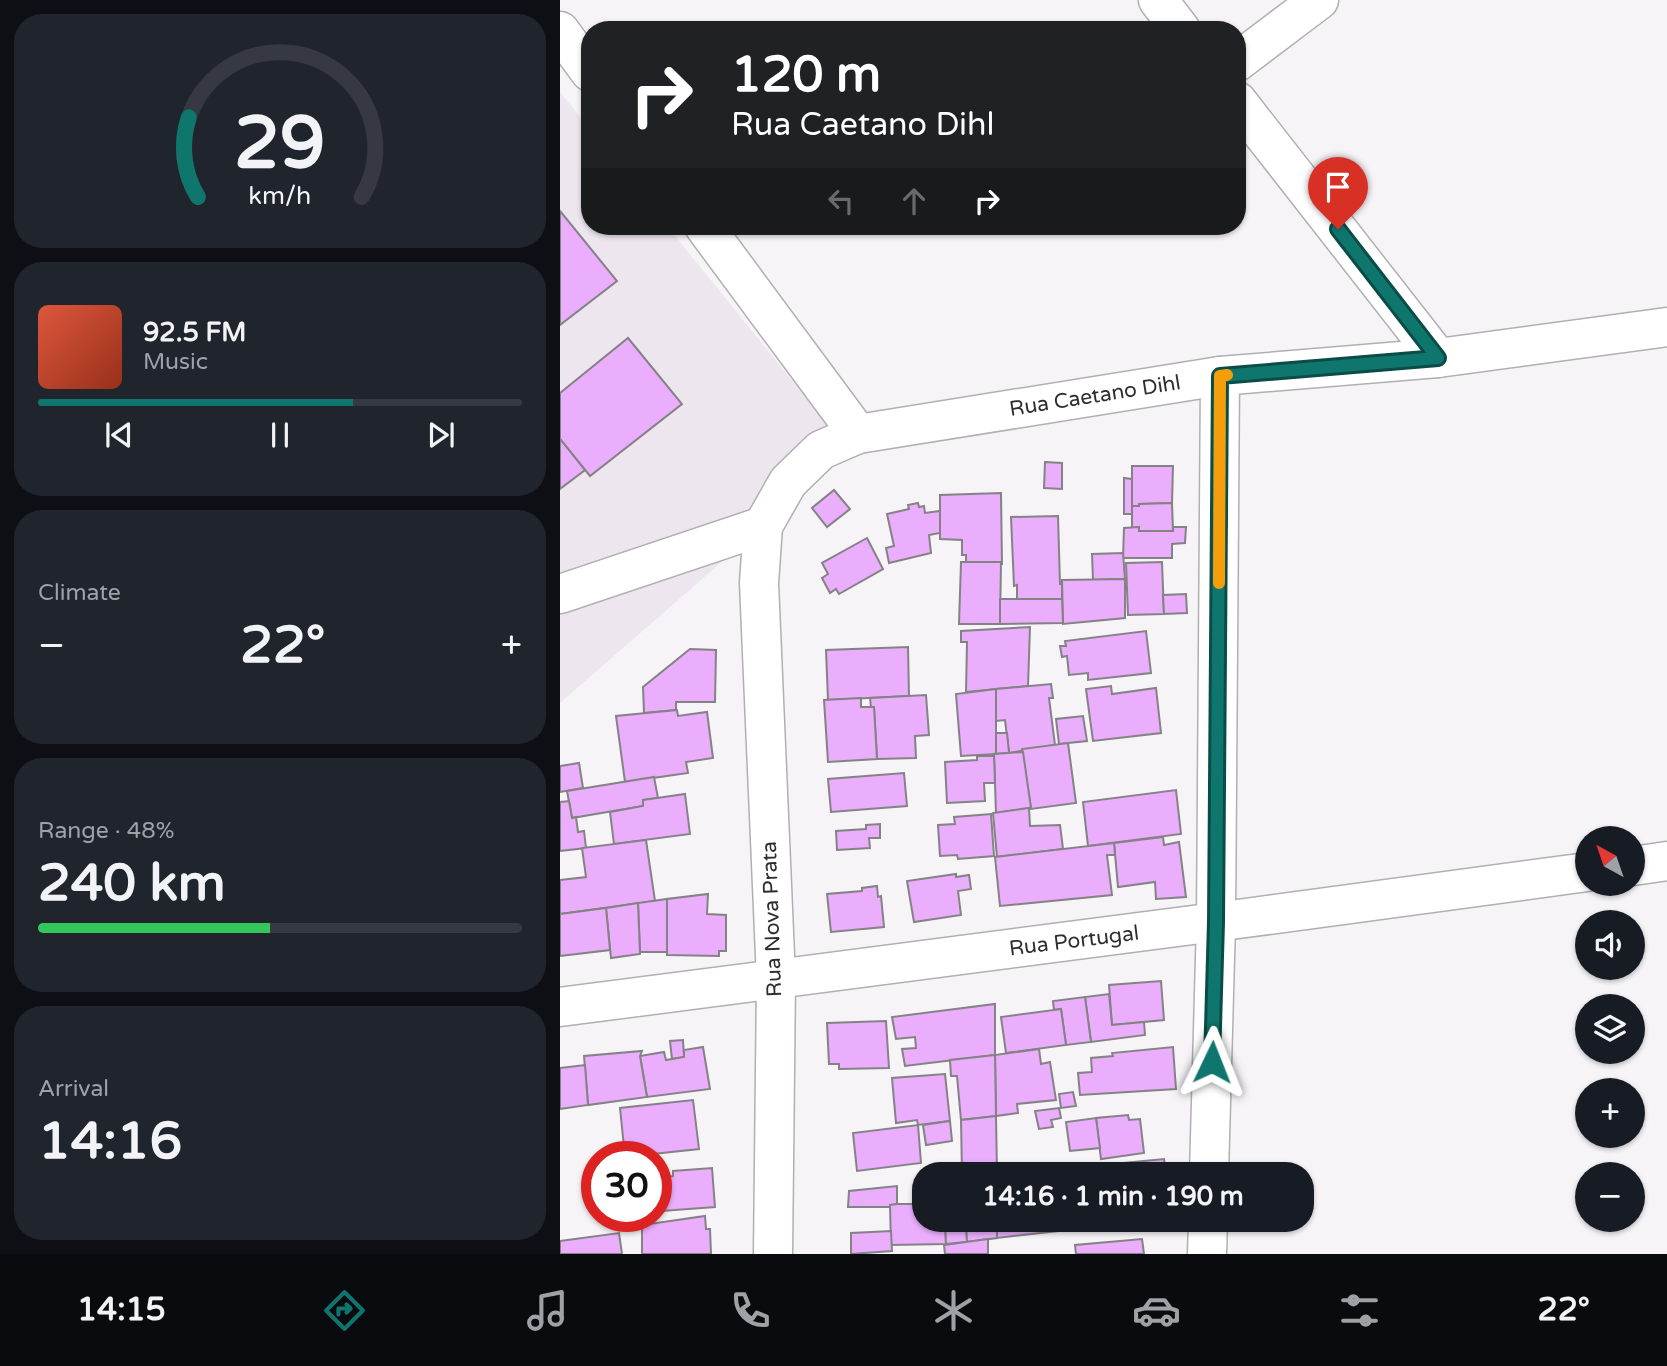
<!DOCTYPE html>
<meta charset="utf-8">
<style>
:root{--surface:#171b24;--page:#20242c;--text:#f1f3f6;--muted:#9ea1a6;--line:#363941;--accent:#0f766e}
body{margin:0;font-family:"Varela Round",sans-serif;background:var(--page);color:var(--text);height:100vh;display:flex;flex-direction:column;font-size:26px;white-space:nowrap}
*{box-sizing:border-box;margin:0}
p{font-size:23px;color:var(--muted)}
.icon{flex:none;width:38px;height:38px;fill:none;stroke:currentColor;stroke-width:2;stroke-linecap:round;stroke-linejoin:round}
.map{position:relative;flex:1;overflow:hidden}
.panel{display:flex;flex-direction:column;gap:14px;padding:14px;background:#0d0f14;width:560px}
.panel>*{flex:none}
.banner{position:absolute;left:21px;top:21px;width:665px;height:214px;border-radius:28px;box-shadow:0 2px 5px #0004;background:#202124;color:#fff;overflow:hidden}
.needle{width:46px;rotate:320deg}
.tools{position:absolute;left:1015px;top:826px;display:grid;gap:14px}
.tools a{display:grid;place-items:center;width:70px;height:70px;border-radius:50%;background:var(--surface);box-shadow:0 2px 5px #0004;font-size:35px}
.speed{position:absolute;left:21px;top:1141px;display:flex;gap:14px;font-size:35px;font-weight:700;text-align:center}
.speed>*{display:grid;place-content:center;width:91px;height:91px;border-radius:50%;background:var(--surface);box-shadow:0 2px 5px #0004;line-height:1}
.speed .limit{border:10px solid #d22;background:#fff;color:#111}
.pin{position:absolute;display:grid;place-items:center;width:60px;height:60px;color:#fff;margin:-72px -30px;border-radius:50% 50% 50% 0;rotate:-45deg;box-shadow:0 0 7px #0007}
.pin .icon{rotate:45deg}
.me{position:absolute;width:77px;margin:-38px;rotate:2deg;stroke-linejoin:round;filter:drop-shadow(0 0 5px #0008)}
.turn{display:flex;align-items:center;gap:24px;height:147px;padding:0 35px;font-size:32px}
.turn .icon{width:91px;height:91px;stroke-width:2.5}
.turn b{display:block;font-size:49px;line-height:60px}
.lanes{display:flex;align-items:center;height:66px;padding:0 35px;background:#0003;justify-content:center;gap:35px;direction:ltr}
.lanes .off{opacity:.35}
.big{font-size:52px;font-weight:700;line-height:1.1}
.panel .widget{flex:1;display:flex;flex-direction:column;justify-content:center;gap:10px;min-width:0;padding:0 24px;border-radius:28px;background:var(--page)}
.panel .dial{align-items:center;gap:0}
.dial svg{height:182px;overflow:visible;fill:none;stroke:var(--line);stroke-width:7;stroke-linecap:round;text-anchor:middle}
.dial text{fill:var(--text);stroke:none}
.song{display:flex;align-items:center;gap:21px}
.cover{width:84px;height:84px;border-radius:10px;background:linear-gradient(135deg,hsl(10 70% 55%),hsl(10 70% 35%))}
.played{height:7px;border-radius:4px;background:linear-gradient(90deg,var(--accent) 65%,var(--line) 65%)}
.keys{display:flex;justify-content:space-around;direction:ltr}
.heat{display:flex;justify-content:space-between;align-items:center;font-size:38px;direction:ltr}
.charge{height:10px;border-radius:5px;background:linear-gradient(90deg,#34c759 48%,var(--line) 0)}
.trip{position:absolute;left:352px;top:1162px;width:402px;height:70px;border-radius:28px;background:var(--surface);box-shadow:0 2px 5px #0004;font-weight:700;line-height:70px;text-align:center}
.tab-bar{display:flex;height:112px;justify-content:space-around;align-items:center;background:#090b0e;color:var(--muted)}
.tab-bar .icon{width:49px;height:49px}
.tab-bar .current{color:var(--accent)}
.tab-bar b{font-size:32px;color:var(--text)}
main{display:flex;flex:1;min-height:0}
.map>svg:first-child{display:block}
.built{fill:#ede6ef}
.building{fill:#eaaefd;stroke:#848285;stroke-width:2}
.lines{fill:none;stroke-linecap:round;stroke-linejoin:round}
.minor-casing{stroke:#b1afb1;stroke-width:41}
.minor{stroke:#fff;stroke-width:38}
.route-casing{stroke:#0a4d48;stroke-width:18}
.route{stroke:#0f766e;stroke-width:12}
.slow{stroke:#f59e0b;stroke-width:12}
.labels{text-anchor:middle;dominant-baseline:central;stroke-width:6;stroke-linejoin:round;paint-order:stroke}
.street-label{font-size:21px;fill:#2f2e2f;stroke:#fff}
</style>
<main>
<section class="panel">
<div class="widget dial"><svg viewBox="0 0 100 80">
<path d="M14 69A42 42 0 1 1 86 69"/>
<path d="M14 69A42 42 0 0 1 10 34" stroke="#0f766e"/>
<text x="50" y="56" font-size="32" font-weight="700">29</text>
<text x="50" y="72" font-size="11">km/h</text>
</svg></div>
<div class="widget">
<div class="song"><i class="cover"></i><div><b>92.5 FM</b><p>Music</p></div></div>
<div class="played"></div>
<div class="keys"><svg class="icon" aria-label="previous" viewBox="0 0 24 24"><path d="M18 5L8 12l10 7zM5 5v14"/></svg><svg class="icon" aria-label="pause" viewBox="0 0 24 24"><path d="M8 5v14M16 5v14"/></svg><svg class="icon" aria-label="next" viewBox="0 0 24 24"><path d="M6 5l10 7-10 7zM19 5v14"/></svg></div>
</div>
<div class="widget"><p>Climate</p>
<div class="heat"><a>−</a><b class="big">22°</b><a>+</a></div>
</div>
<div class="widget"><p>Range · 48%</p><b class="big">240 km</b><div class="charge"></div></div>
<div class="widget"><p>Arrival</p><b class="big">14:16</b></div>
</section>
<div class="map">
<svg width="1107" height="1254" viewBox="0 0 1107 1254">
<rect width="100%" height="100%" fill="#f6f4f7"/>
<!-- built -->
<path class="built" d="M 0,92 L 30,129 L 30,226 L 107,226 L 281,441 L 203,526 L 0,703 Z"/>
<!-- building -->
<g class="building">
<path d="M 0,211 L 57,281 L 0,325 Z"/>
<path d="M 68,338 L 122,404 L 30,476 L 0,439 L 0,393 Z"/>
<path d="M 0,439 L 25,470 L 0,489 Z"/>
<path d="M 485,462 L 502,463 L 502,489 L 484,488 Z"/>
<path d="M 572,466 L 613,466 L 612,503 L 579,504 L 579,506 L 572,506 Z"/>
<path d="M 564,478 L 572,479 L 572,514 L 564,514 Z"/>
<path d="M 274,490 L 290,509 L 267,527 L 252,508 Z"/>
<path d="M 441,493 L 442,564 L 440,564 L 441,562 L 406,562 L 406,555 L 402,555 L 402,540 L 380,539 L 380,495 Z"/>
<path d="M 358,503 L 359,507 L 364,506 L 365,513 L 380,511 L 380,533 L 369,535 L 371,553 L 329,563 L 326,548 L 334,546 L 327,514 L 349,509 L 348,505 Z"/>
<path d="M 612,503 L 613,531 L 579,531 L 579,527 L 572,528 L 572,506 L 579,506 L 579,504 Z"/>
<path d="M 498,516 L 500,584 L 502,584 L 502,599 L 457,599 L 457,585 L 454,586 L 451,517 Z"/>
<path d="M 579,527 L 579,531 L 613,531 L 613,527 L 626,527 L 625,543 L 612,544 L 612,558 L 563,558 L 564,528 Z"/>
<path d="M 307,538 L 323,569 L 279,594 L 276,589 L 270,593 L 262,578 L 268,574 L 262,563 Z"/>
<path d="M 563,553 L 565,579 L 533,580 L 532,554 Z"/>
<path d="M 401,562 L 441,562 L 440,624 L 399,624 Z"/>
<path d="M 602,562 L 604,614 L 568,615 L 566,563 Z"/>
<path d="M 565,579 L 565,618 L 503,624 L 502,580 Z"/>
<path d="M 626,594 L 627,613 L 604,614 L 603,595 Z"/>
<path d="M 440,599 L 502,599 L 503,623 L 440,624 Z"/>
<path d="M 470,627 L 468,686 L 406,692 L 407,642 L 401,642 L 401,631 Z"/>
<path d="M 586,631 L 591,673 L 528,680 L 528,673 L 509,675 L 507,656 L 502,657 L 500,646 L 506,646 L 505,641 Z"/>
<path d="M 348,647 L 349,696 L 268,700 L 266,650 Z"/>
<path d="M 130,649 L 156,650 L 155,702 L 116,702 L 116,710 L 84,713 L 83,687 Z"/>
<path d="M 491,684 L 493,698 L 489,698 L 495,745 L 449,753 L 445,720 L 436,721 L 436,689 Z"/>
<path d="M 551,686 L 552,694 L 596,688 L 601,733 L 533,741 L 526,689 Z"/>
<path d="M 436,689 L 436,754 L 401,756 L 396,694 Z"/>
<path d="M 366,695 L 369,735 L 355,736 L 356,758 L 317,759 L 314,707 L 311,707 L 310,698 Z"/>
<path d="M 301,698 L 301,707 L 314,707 L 317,759 L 268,762 L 264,700 Z"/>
<path d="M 117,710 L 118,716 L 147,712 L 153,758 L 126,762 L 128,773 L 65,782 L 56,716 Z"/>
<path d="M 523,716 L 527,741 L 499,744 L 496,719 Z"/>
<path d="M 436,733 L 447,733 L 449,753 L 436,754 Z"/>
<path d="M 508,743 L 516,803 L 471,809 L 462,749 Z"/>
<path d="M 463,752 L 471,808 L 436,813 L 434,754 Z"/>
<path d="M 417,756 L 434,756 L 435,783 L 424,783 L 425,801 L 387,803 L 385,762 L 417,760 Z"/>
<path d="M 19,763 L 23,788 L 0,792 L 0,766 Z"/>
<path d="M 344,773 L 347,806 L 271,812 L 268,779 Z"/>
<path d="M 94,777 L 98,798 L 83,800 L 83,806 L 12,818 L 7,791 Z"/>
<path d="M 616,790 L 621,834 L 528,846 L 523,802 Z"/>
<path d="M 125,794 L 130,834 L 54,844 L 50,812 L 83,806 L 83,800 Z"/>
<path d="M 9,801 L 12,818 L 16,817 L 18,832 L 24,831 L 26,848 L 0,851 L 0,802 Z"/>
<path d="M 469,808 L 470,826 L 500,825 L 503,849 L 437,857 L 433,813 Z"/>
<path d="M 431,814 L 434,856 L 398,859 L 397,855 L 380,856 L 378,825 L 395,824 L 394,817 Z"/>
<path d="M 320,824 L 320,838 L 309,838 L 310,848 L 277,850 L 276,831 L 306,829 L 306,825 Z"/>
<path d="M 603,837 L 604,845 L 619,842 L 626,897 L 596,899 L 595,882 L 558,887 L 554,843 Z"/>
<path d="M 86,840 L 95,901 L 0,914 L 0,880 L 26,877 L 22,848 Z"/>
<path d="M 554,843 L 555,855 L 547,855 L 552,895 L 440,906 L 435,857 Z"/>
<path d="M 396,874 L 396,877 L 409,875 L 411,889 L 398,891 L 401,915 L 354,922 L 347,881 Z"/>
<path d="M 317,886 L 318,897 L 321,896 L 324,927 L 271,932 L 267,894 L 302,891 L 302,888 Z"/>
<path d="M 148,894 L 147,914 L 166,915 L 166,951 L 159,951 L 159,956 L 107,955 L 107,899 Z"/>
<path d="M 107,899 L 107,952 L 80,952 L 78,903 Z"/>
<path d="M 78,903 L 80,954 L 51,958 L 46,908 Z"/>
<path d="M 46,908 L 50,950 L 0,956 L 0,914 Z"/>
<path d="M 601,981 L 604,1020 L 552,1025 L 549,985 Z"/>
<path d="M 549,994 L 552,1025 L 584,1022 L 585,1035 L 531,1042 L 525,997 Z"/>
<path d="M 525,997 L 531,1042 L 506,1045 L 501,1009 L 494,1010 L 493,1001 Z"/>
<path d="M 435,1004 L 435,1055 L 345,1066 L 342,1049 L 356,1048 L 355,1037 L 336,1039 L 332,1017 Z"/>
<path d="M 501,1009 L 506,1045 L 446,1053 L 441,1017 Z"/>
<path d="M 326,1021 L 329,1068 L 279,1069 L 279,1064 L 269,1064 L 267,1023 Z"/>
<path d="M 123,1040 L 124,1057 L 112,1059 L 110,1041 Z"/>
<path d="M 143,1047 L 150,1089 L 87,1097 L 80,1056 L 104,1052 L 106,1060 L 124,1057 L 124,1050 Z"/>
<path d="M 613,1047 L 616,1089 L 520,1095 L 518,1073 L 532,1072 L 531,1058 L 553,1056 L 552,1053 Z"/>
<path d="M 479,1049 L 481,1064 L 490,1062 L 496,1100 L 457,1104 L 458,1113 L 436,1116 L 435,1055 Z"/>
<path d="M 82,1051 L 80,1056 L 87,1097 L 28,1105 L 24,1056 Z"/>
<path d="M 435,1055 L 436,1116 L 401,1120 L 397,1076 L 391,1076 L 390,1060 Z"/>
<path d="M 25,1065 L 28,1105 L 0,1109 L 0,1068 Z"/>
<path d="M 385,1074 L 390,1121 L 358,1125 L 357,1120 L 336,1123 L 332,1078 Z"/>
<path d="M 513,1092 L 516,1106 L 501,1108 L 499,1094 Z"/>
<path d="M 133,1100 L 139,1149 L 65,1157 L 60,1108 Z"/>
<path d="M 499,1108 L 501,1118 L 491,1120 L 493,1127 L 479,1129 L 475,1111 Z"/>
<path d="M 568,1115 L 569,1120 L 580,1119 L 584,1153 L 541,1159 L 536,1118 Z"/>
<path d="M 436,1116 L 437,1174 L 402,1174 L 401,1120 Z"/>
<path d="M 536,1118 L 540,1148 L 510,1151 L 506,1122 Z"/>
<path d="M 390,1121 L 392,1141 L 366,1145 L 363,1125 Z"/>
<path d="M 358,1125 L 361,1163 L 297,1171 L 293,1133 Z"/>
<path d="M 604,1159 L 606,1174 L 566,1174 L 564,1163 Z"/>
<path d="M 565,1165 L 566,1174 L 509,1174 L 509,1171 Z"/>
<path d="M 152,1168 L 155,1207 L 102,1211 L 101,1198 L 96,1198 L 96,1180 L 100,1179 L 100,1177 L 113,1176 L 113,1171 Z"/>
<path d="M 493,1169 L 494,1174 L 445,1174 Z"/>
<path d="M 337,1186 L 337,1204 L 330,1205 L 330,1207 L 288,1207 L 289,1191 Z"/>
<path d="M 337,1204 L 364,1204 L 364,1220 L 385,1220 L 386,1244 L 331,1245 L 330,1205 Z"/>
<path d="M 145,1216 L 146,1229 L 150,1229 L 151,1254 L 82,1254 L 82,1225 Z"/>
<path d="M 385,1220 L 406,1220 L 407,1242 L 386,1244 Z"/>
<path d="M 406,1220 L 437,1220 L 437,1238 L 407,1242 Z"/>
<path d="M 437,1220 L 497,1220 L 498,1231 L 437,1238 Z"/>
<path d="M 331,1231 L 332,1251 L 291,1254 L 291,1233 Z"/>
<path d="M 59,1233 L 62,1254 L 0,1254 L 0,1241 Z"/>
<path d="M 428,1239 L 428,1254 L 385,1254 L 384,1245 Z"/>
<path d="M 582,1239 L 584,1254 L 516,1254 L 515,1245 Z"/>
</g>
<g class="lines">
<!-- minor casing -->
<g class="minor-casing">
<g id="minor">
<path d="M 598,0 L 621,30"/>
<path d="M 0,31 L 30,72"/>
<path d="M 677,62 L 759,0"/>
<path d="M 677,101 L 878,358"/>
<path d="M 144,226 L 298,434"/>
<path d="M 0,594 L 203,526"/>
<path d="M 1073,866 L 1107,861"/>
<path d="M 0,1007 L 656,922 L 1027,872"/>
<path d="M 649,1174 L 656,922 L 660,376"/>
<path d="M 213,1254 L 216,979 L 199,583 L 203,526 L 228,482 L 261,450 L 298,434 L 660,376 L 878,358 L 1107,327"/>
<path d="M 647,1254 L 648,1220"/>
</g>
</g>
<!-- minor -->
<use href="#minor" class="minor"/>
</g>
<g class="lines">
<!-- route casing -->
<g class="route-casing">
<path id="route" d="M 652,1062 L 656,922 L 660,376 L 878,358 L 778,229"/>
</g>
<!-- route -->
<use href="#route" class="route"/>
<!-- slow -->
<path class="slow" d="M 659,583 L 660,376 L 667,375"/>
</g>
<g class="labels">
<!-- street labels -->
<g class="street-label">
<text transform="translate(535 396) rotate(-9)">Rua Caetano Dihl</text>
<text transform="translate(212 919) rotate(-92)">Rua Nova Prata</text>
<text transform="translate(514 941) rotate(-7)">Rua Portugal</text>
</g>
</g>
</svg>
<div class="tools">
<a><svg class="needle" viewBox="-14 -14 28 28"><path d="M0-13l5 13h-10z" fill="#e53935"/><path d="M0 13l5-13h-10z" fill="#9ea1a6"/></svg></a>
<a><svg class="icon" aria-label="sound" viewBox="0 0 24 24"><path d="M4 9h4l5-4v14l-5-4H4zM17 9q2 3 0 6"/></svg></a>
<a><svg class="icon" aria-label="layers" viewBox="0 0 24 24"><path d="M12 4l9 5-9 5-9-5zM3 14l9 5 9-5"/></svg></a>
<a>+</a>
<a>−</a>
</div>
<div class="speed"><div class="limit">30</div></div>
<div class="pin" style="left:778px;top:229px;background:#d93025"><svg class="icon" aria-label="arrive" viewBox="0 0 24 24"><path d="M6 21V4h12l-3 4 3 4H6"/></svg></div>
<svg class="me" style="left:652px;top:1062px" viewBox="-20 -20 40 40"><path d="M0-17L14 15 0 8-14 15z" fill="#0f766e" stroke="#fff" stroke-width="4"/></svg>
<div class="trip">14:16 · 1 min · 190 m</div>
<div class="banner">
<div class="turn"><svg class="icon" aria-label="right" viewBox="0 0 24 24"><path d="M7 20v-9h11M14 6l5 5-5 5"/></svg><div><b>120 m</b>Rua Caetano Dihl</div></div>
<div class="lanes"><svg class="icon off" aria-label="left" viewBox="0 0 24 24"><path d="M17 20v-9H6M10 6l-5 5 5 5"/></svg><svg class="icon off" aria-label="ahead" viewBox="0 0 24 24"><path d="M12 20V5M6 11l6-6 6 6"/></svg><svg class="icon" aria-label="right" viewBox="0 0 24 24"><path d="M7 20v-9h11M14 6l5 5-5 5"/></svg></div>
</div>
</div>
</main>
<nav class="tab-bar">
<b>14:15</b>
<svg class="icon current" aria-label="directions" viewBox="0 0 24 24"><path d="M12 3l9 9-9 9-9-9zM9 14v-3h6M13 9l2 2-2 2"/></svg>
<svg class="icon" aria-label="music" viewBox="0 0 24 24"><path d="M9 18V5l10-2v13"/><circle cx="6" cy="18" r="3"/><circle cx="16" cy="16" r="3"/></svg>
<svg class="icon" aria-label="phone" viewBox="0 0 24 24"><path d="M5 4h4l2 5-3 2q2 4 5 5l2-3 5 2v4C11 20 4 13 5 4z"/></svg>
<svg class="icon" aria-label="climate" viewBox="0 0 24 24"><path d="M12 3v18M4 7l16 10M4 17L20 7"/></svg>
<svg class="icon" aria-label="car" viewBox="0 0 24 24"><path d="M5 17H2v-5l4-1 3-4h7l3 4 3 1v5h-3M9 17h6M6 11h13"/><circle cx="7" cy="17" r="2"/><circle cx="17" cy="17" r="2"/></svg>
<svg class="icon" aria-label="filters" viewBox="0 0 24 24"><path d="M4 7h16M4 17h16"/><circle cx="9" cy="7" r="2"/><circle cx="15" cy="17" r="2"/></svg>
<b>22°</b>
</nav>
